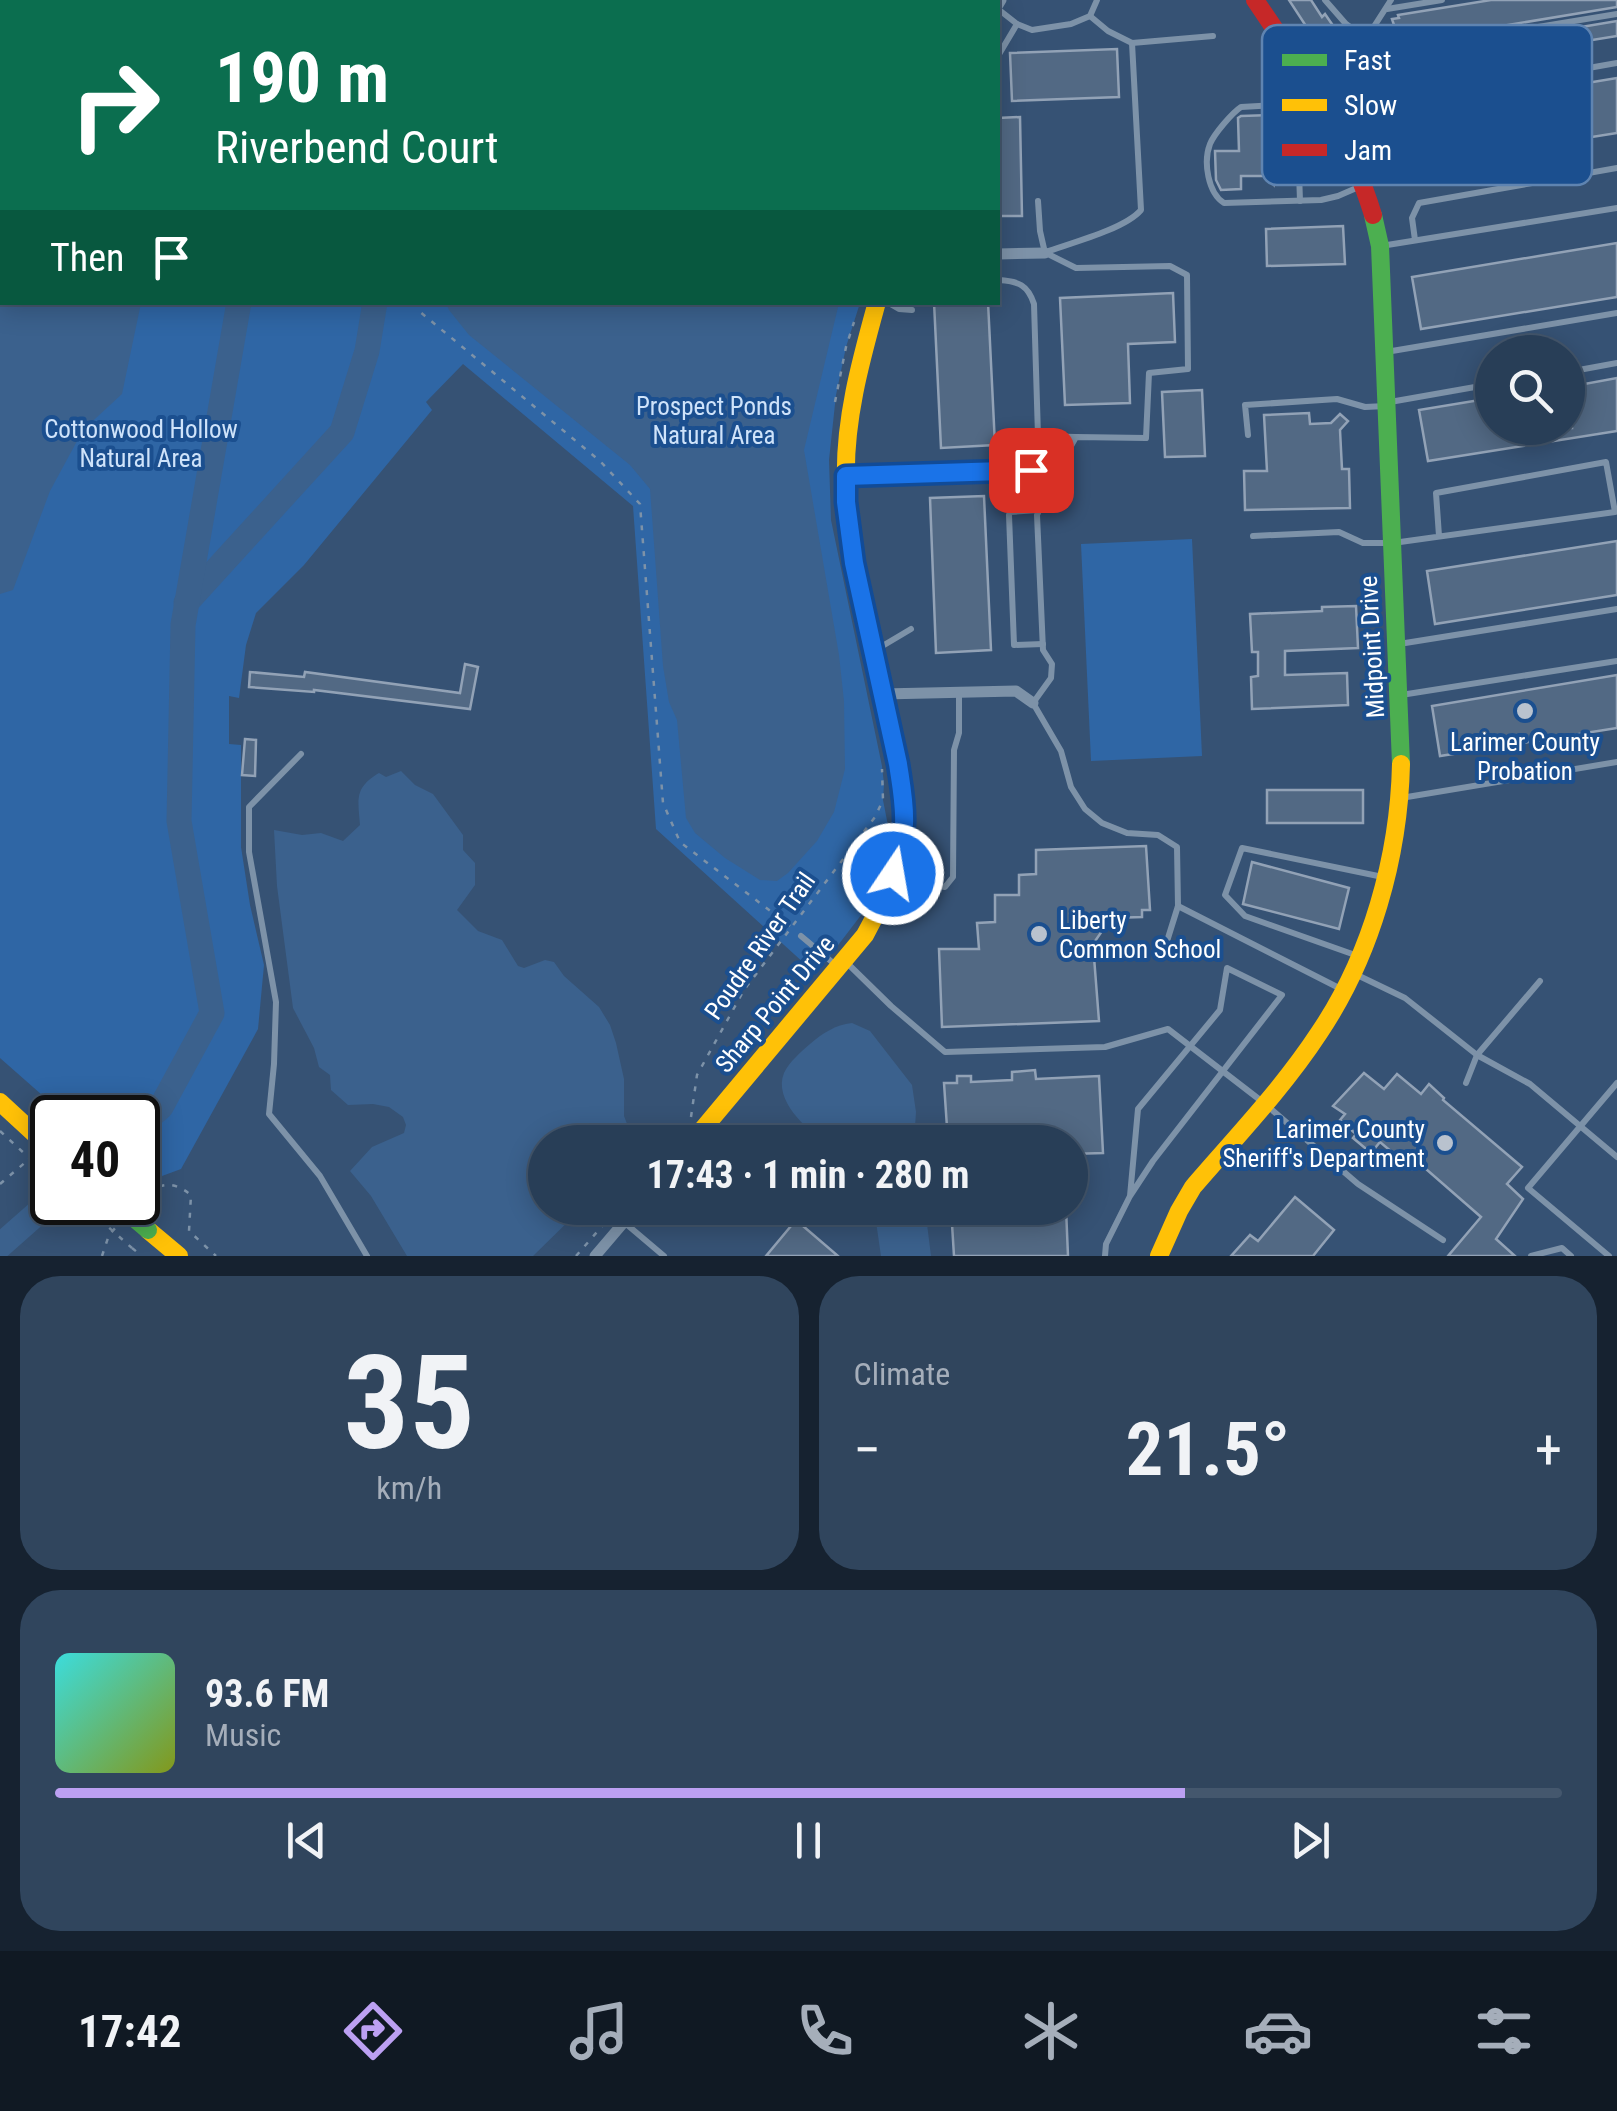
<!DOCTYPE html>
<meta charset="utf-8">
<style>
:root{--surface:#283e57;--page:#30455d;--text:#f1f3f6;--muted:#a5aeba;--line:#44576d;--accent:#bca0f2}
body{margin:0;font-family:"Roboto Condensed",sans-serif;background:var(--page);color:var(--text);height:100vh;display:flex;flex-direction:column;font-size:38px;white-space:nowrap}
*{box-sizing:border-box;margin:0}
p{font-size:32px;color:var(--muted)}
.icon{flex:none;width:55px;height:55px;fill:none;stroke:currentColor;stroke-width:2;stroke-linecap:round;stroke-linejoin:round}
.map{position:relative;height:1256px;overflow:hidden}
.panel{display:flex;flex-direction:column;gap:20px;padding:20px;background:#162230;flex:1}
.panel>*{flex:none}
.banner{position:absolute;left:0px;top:0px;width:1000px;height:305px;box-shadow:0 5px 25px #0003,0 0 0 2px var(--line);background:#0b6e4f;color:#fff;overflow:hidden}
.fabs{position:absolute;left:1475px;top:335px;display:grid;gap:20px}
.fabs a{display:grid;place-items:center;width:110px;height:110px;border-radius:50%;background:var(--surface);box-shadow:0 5px 25px #0003,0 0 0 2px var(--line);font-size:50px}
.speed{position:absolute;left:30px;top:1095px;display:flex;gap:20px;font-size:50px;font-weight:700;text-align:center}
.speed>*{display:grid;place-content:center;width:130px;height:130px;border-radius:50%;background:var(--surface);box-shadow:0 5px 25px #0003,0 0 0 2px var(--line);line-height:1}
.speed .limit{border:5px solid #111;border-radius:15px;background:#fff;color:#111}
.pin{position:absolute;display:grid;place-items:center;width:85px;height:85px;color:#fff;margin:-42px;border-radius:20px;box-shadow:0 5px 15px #0006}
.me{position:absolute;width:110px;margin:-55px;rotate:12deg;stroke-linejoin:round;filter:drop-shadow(0 0 8px #0008)}
.turn{display:flex;align-items:center;gap:35px;height:210px;padding:0 50px;font-size:45px}
.turn .icon{width:130px;height:130px;stroke-width:2.5}
.turn b{display:block;font-size:70px;line-height:85px}
.then{display:flex;align-items:center;height:95px;padding:0 50px;background:#0003;gap:20px;font-size:38px}
.big{font-size:75px;font-weight:700;line-height:1.1}
.panel .card{flex:1;display:flex;flex-direction:column;justify-content:center;gap:15px;min-width:0;padding:0 35px;border-radius:40px;background:var(--page)}
.panel .dial{align-items:center;gap:0}
.dial b{font-size:130px;line-height:1}
.song{display:flex;align-items:center;gap:30px}
.cover{width:120px;height:120px;border-radius:15px;background:linear-gradient(135deg,hsl(180 70% 55%),hsl(70 70% 35%))}
.played{height:10px;border-radius:5px;background:linear-gradient(90deg,var(--accent) 75%,var(--line) 75%)}
.keys{display:flex;justify-content:space-around;direction:ltr}
.heat{display:flex;justify-content:space-between;align-items:center;font-size:55px;direction:ltr}
.panel .tiles{flex:1;display:grid;gap:20px;grid-template-columns:1fr 1fr}
.card:last-child{grid-column:span 2}
.trip{position:absolute;left:528px;top:1125px;width:560px;height:100px;border-radius:50px;background:var(--surface);box-shadow:0 5px 25px #0003,0 0 0 2px var(--line);font-weight:700;line-height:100px;text-align:center}
.menu{display:flex;height:160px;justify-content:space-around;align-items:center;background:#101923;color:var(--muted)}
.menu .icon{width:70px;height:70px}
.menu .selected{color:var(--accent)}
.menu b{font-size:45px;color:var(--text)}
.map>svg:first-child{display:block}
.green{fill:#2f66a5}
.water{fill:#3b618d}
.lines{fill:none;stroke-linecap:round;stroke-linejoin:round}
.river{stroke:#3b618d;stroke-width:25}
.building{fill:#526984;stroke:#92a2b6;stroke-width:2.5}
.path{stroke:#7d92a8;stroke-width:2.5;stroke-dasharray:5 8;stroke-linecap:butt}
.lane{stroke:#7d92a8;stroke-width:6}
.street{stroke:#7d92a8;stroke-width:11}
.fast{stroke:#4caf50;stroke-width:18}
.slow{stroke:#ffc107;stroke-width:18}
.jam{stroke:#c62828;stroke-width:18}
.path-bridge{stroke:#7d92a8;stroke-width:2.5;stroke-dasharray:5 8;stroke-linecap:butt}
.fast-bridge{stroke:#4caf50;stroke-width:18}
.route-casing{stroke:#114b97;stroke-width:25}
.route{stroke:#1a73e8;stroke-width:18}
.poi-dot{fill:#b9c2ce;stroke:#1b4f8f;stroke-width:4}
.labels{text-anchor:middle;dominant-baseline:central;stroke-width:8;stroke-linejoin:round;paint-order:stroke}
.park-label{font-size:25px;fill:#cfe3fa;stroke:#1b4f8f}
.street-label{font-size:25px;fill:#fff;stroke:#1b4f8f}
.poi-label{font-size:25px;fill:#fff;stroke:#1b4f8f}
.key{fill:#1b4f8f;stroke:#5f84b1;stroke-width:2.5}
.key-label{font-size:28px;fill:#fff}
</style>
<div class="map">
<svg width="1617" height="1256" viewBox="0 0 1617 1256">
<rect width="100%" height="100%" fill="#365274"/>
<!-- green -->
<g class="green">
<path d="M 0,0 L 985,0 L 983,2 L 2,2 L 2,302 L 860,303 L 846,347 L 836,395 L 829,460 L 831,520 L 882,766 L 884,784 L 883,800 L 890,836 L 878,893 L 816,974 L 656,829 L 633,506 L 463,364 L 426,402 L 432,410 L 304,565 L 256,613 L 246,645 L 239,698 L 229,696 L 229,744 L 241,745 L 241,847 L 250,905 L 264,965 L 258,1029 L 181,1169 L 162,1176 L 146,1187 L 138,1179 L 138,1118 L 67,1117 L 0,1058 Z"/>
<path d="M 1192,539 L 1202,756 L 1091,761 L 1081,544 Z"/>
</g>
<!-- water -->
<g class="water">
<path d="M 0,0 L 164,0 L 168,2 L 2,2 L 2,302 L 141,303 L 122,394 L 83,430 L 50,491 L 13,590 L 0,594 Z"/>
<path d="M 446,303 L 839,303 L 804,450 L 839,655 L 844,701 L 845,769 L 834,812 L 817,841 L 788,873 L 777,881 L 760,880 L 725,858 L 695,833 L 686,818 L 677,720 L 669,702 L 663,666 L 650,489 L 630,465 L 469,335 L 449,310 Z"/>
<path d="M 401,771 L 415,785 L 433,794 L 463,835 L 463,850 L 475,863 L 475,885 L 457,910 L 478,931 L 502,940 L 518,966 L 524,968 L 545,960 L 554,962 L 564,976 L 599,1007 L 610,1025 L 616,1043 L 624,1079 L 624,1116 L 629,1129 L 622,1142 L 545,1142 L 545,1208 L 582,1208 L 533,1256 L 407,1256 L 371,1196 L 350,1171 L 372,1147 L 404,1133 L 406,1125 L 403,1117 L 389,1107 L 373,1104 L 348,1105 L 331,1090 L 330,1075 L 319,1067 L 314,1048 L 293,1008 L 277,886 L 274,830 L 302,835 L 321,833 L 343,841 L 360,825 C 358,799 354,788 379,773 L 386,777 Z"/>
<path d="M 852,1023 L 870,1031 L 912,1085 L 916,1112 L 914,1142 C 896,1143 840,1147 827,1141 C 806,1131 773,1099 784,1073 C 789,1062 801,1052 810,1044 C 823,1033 835,1025 852,1023 Z"/>
<path d="M 874,1208 L 925,1208 L 931,1256 L 881,1256 Z"/>
</g>
<g class="lines">
<!-- river -->
<g class="river">
<path d="M 315,2 L 316,0"/>
<path d="M 563,2 L 565,0"/>
<path d="M 186,603 L 342,432 L 367,351 L 375,302"/>
<path d="M 138,1127 L 161,1107 L 212,1013 L 179,821 L 183,625 L 239,302"/>
<path d="M 0,1246 L 52,1200"/>
</g>
</g>
<!-- building -->
<g class="building">
<path d="M 1289,0 L 1311,0 L 1322,17 L 1325,14 L 1336,30 L 1314,45 L 1302,28 L 1306,26 Z"/>
<path d="M 1491,0 L 1617,0 L 1617,7 L 1387,45 L 1384,43 L 1383,35 L 1389,34 L 1387,27 L 1394,25 L 1392,19 L 1399,18 L 1398,15 Z"/>
<path d="M 1617,21 L 1617,36 L 1369,76 L 1367,63 Z"/>
<path d="M 1117,49 L 1119,97 L 1012,101 L 1010,53 Z"/>
<path d="M 1617,78 L 1617,133 L 1396,168 L 1387,116 Z"/>
<path d="M 1271,115 L 1272,169 L 1276,173 L 1272,178 L 1273,184 L 1265,176 L 1241,176 L 1241,189 L 1221,190 L 1216,180 L 1215,151 L 1239,151 L 1238,118 L 1241,116 Z"/>
<path d="M 1020,117 L 1022,216 L 998,216 L 998,118 Z"/>
<path d="M 1343,226 L 1345,264 L 1267,266 L 1266,229 Z"/>
<path d="M 1617,243 L 1617,297 L 1421,329 L 1412,277 Z"/>
<path d="M 1173,293 L 1175,342 L 1128,344 L 1130,403 L 1065,405 L 1060,298 Z"/>
<path d="M 934,302 L 988,302 L 995,445 L 941,448 Z"/>
<path d="M 1617,378 L 1617,431 L 1428,461 L 1419,410 L 1492,398 L 1492,428 L 1572,428 L 1568,387 Z"/>
<path d="M 1202,390 L 1205,456 L 1165,457 L 1162,392 Z"/>
<path d="M 1309,413 L 1310,424 L 1331,423 L 1340,414 L 1348,421 L 1340,430 L 1342,469 L 1349,469 L 1350,508 L 1245,510 L 1244,471 L 1267,471 L 1264,415 Z"/>
<path d="M 984,496 L 991,650 L 936,653 L 930,498 Z"/>
<path d="M 1617,541 L 1617,595 L 1435,624 L 1427,571 Z"/>
<path d="M 1356,606 L 1358,648 L 1285,651 L 1285,675 L 1347,673 L 1348,705 L 1252,709 L 1251,677 L 1258,676 L 1258,652 L 1252,652 L 1250,614 L 1322,611 L 1322,607 Z"/>
<path d="M 465,664 L 478,667 L 470,709 L 314,690 L 314,692 L 249,687 L 250,672 L 304,677 L 305,672 L 460,693 Z"/>
<path d="M 1617,675 L 1617,728 L 1440,756 L 1432,706 Z"/>
<path d="M 245,739 L 256,740 L 255,776 L 242,775 Z"/>
<rect x="1267" y="790" width="96" height="33"/>
<path d="M 1146,846 L 1150,910 L 1142,910 L 1142,917 L 1111,918 L 1093,944 L 1099,1021 L 942,1027 L 939,949 L 979,949 L 977,923 L 995,922 L 995,895 L 1019,895 L 1019,875 L 1036,874 L 1036,850 Z"/>
<path d="M 1252,862 L 1349,888 L 1339,929 L 1243,904 Z"/>
<path d="M 1035,1070 L 1036,1079 L 1099,1076 L 1103,1153 L 1070,1154 L 1070,1142 L 948,1142 L 944,1083 L 957,1083 L 957,1076 L 971,1076 L 971,1082 L 1012,1080 L 1012,1072 Z"/>
<path d="M 1364,1073 L 1384,1089 L 1397,1074 L 1421,1094 L 1429,1084 L 1444,1098 L 1443,1100 L 1522,1167 L 1507,1184 L 1523,1199 L 1496,1239 L 1515,1256 L 1448,1256 L 1481,1217 L 1418,1162 L 1412,1169 L 1380,1142 L 1371,1153 L 1353,1138 L 1356,1134 L 1340,1120 L 1345,1114 L 1333,1106 Z"/>
<path d="M 1295,1197 L 1334,1230 L 1313,1256 L 1231,1256 L 1250,1235 L 1258,1241 Z"/>
<path d="M 951,1208 L 1066,1208 L 1068,1256 L 954,1256 Z"/>
<path d="M 796,1220 L 838,1256 L 766,1256 Z"/>
</g>
<g class="lines">
<!-- path -->
<g class="path">
<path d="M 867,0 L 871,2"/>
<path d="M 594,2 L 596,0"/>
<path d="M 415,302 L 419,311 L 600,461 L 640,504 L 663,803 L 680,842 L 790,926"/>
<path d="M 835,402 L 846,347 L 854,322"/>
<path d="M 691,1117 L 697,1075 L 744,990 L 875,817 L 883,800 L 882,769"/>
<path d="M 0,1131 L 52,1179"/>
<path d="M 0,1184 L 28,1160"/>
<path d="M 139,1202 C 155,1184 170,1178 191,1195 L 189,1231 L 216,1256"/>
<path d="M 132,1248 L 142,1256"/>
<path d="M 102,1256 L 109,1235 L 117,1226"/>
<path d="M 576,1256 L 618,1208"/>
</g>
<!-- lane -->
<g class="lane">
<path d="M 1325,0 L 1346,24 L 1385,52 L 1617,14"/>
<path d="M 998,9 L 1017,24 L 1032,30 L 1071,24 L 1090,16 L 1097,0"/>
<path d="M 1387,9 L 1442,0"/>
<path d="M 1090,16 L 1108,31 L 1132,43 L 1213,36"/>
<path d="M 998,56 L 1017,24"/>
<path d="M 1309,78 L 1366,39 L 1391,0"/>
<path d="M 1297,116 L 1300,201"/>
<path d="M 1361,186 L 1338,196 L 1321,200 L 1224,203 C 1208,193 1203,162 1210,144 C 1214,134 1232,113 1241,107 L 1277,105 L 1305,118 L 1617,63"/>
<path d="M 1038,201 L 1040,231 L 1045,253"/>
<path d="M 1415,240 L 1412,218 L 1419,203 L 1617,168"/>
<path d="M 1381,246 L 1617,208"/>
<path d="M 1046,252 C 1071,243 1125,229 1141,210 L 1132,43"/>
<path d="M 1046,253 L 1076,268 L 1170,266 L 1187,275 L 1188,369 L 1149,373 L 1146,438 L 1076,437 L 1058,469 L 1037,515 L 1043,650 L 1052,664 L 1051,678 L 1033,703 L 1061,751 L 1071,787 L 1085,809 L 1102,823 L 1127,833 L 1158,835 L 1177,847 L 1178,906 L 1163,954"/>
<path d="M 998,255 L 999,291"/>
<path d="M 999,280 C 1018,281 1028,285 1034,304 L 1038,436"/>
<path d="M 887,302 L 899,309 L 912,310"/>
<path d="M 1386,352 L 1617,313"/>
<path d="M 1568,372 L 1617,363"/>
<path d="M 1390,402 L 1492,384"/>
<path d="M 1248,435 L 1245,405 L 1337,399 L 1365,407 L 1386,406"/>
<path d="M 1004,470 L 1003,435 L 1076,437"/>
<path d="M 1038,510 L 1010,512 L 1009,515 L 1014,645 L 1043,644"/>
<path d="M 1253,536 L 1339,532 L 1363,543 L 1393,543 L 1615,512 L 1606,462 L 1436,493 L 1439,536"/>
<path d="M 1399,644 L 1617,609"/>
<path d="M 874,651 L 911,629"/>
<path d="M 1401,695 L 1617,661"/>
<path d="M 301,754 L 249,807 L 249,852 L 276,1002 L 274,1064 L 269,1114 L 320,1176 L 367,1256"/>
<path d="M 1401,798 L 1617,762"/>
<path d="M 896,869 L 932,885 L 945,887 L 953,877 L 954,750 L 959,733 L 959,692"/>
<path d="M 1178,906 L 1343,990"/>
<path d="M 801,936 L 838,967"/>
<path d="M 1358,956 L 1245,916 L 1225,895 L 1242,848 L 1383,877"/>
<path d="M 845,961 L 891,1006 L 945,1052 L 1105,1047 L 1168,1029 L 1264,1103 L 1358,1184 L 1443,1240"/>
<path d="M 1353,973 L 1405,998 L 1477,1055 L 1530,1084 L 1617,1157"/>
<path d="M 1466,1083 L 1477,1055 L 1540,981"/>
<path d="M 625,1223 L 664,1256"/>
<path d="M 1105,1256 L 1106,1244 L 1130,1196 L 1138,1109 L 1220,1010 L 1227,968 L 1282,995 L 1153,1161 L 1130,1196"/>
<path d="M 1531,1256 L 1562,1248 L 1571,1256"/>
<path d="M 1609,1256 L 1528,1188 L 1617,1083"/>
</g>
<!-- street -->
<g class="street">
<path d="M 998,5 L 1001,0"/>
<path d="M 998,254 L 1045,253"/>
<path d="M 847,476 L 1058,469"/>
<path d="M 883,694 L 1016,691 L 1033,703"/>
<path d="M 595,1256 L 636,1208"/>
</g>
<!-- fast -->
<path class="fast" d="M 1373,215 L 1380,246 L 1401,764"/>
<!-- slow -->
<g class="slow">
<path d="M 0,1102 L 52,1150"/>
<path d="M 692,1142 L 865,935 C 891,889 907,842 902,788 C 887,685 849,586 846,481 C 844,420 861,360 877,302"/>
<path d="M 148,1230 L 179,1256"/>
<path d="M 1159,1256 L 1179,1211 L 1193,1187 C 1236,1137 1283,1088 1319,1033 C 1371,956 1399,857 1401,764"/>
</g>
<!-- jam -->
<path class="jam" d="M 1255,0 C 1301,68 1349,135 1373,215"/>
<!-- path-bridge -->
<path class="path-bridge" d="M 80,1202 L 132,1248"/>
<!-- fast-bridge -->
<path class="fast-bridge" d="M 115,1202 L 148,1230"/>
</g>
<g class="lines">
<!-- route casing -->
<g class="route-casing">
<path id="route" d="M 893,874 C 898,858 903,841 904,824 C 905,804 901,784 898,764 L 854,563 L 846,502 L 846,476 L 1031,470"/>
</g>
<!-- route -->
<use href="#route" class="route"/>
</g>
<!-- markers -->
<g class="poi-dot">
<circle cx="1525" cy="711" r="10"/>
<circle cx="1039" cy="934" r="10"/>
<circle cx="1445" cy="1143" r="10"/>
</g>
<g class="labels">
<!-- park labels -->
<g class="park-label">
<text x="714" y="406">Prospect Ponds<tspan x="714" dy="29">Natural Area</tspan></text>
<text x="141" y="429">Cottonwood Hollow<tspan x="141" dy="29">Natural Area</tspan></text>
</g>
<!-- street labels -->
<g class="street-label">
<text transform="translate(1372 647) rotate(-93)">Midpoint Drive</text>
<text transform="translate(760 946) rotate(-55)">Poudre River Trail</text>
<text transform="translate(775 1004) rotate(-50)">Sharp Point Drive</text>
</g>
<!-- poi labels -->
<g class="poi-label">
<text x="1525" y="742">Larimer County<tspan x="1525" dy="29">Probation</tspan></text>
<text x="1059" y="920" text-anchor="start">Liberty<tspan x="1059" dy="29">Common School</tspan></text>
<text x="1425" y="1129" text-anchor="end">Larimer County<tspan x="1425" dy="29">Sheriff's Department</tspan></text>
</g>
</g>
<!-- legend -->
<rect x="1262" y="25" width="330" height="160" rx="15" class="key"/>
<rect x="1282" y="54" width="45" height="12" fill="#4caf50"/>
<rect x="1282" y="99" width="45" height="12" fill="#ffc107"/>
<rect x="1282" y="144" width="45" height="12" fill="#c62828"/>
<g class="key-label">
<text x="1344" y="70">Fast</text>
<text x="1344" y="115">Slow</text>
<text x="1344" y="160">Jam</text>
</g>
</svg>
<div class="fabs">
<a><svg class="icon" aria-label="search" viewBox="0 0 24 24"><circle cx="10" cy="10" r="6"/><path d="M15 15l6 6"/></svg></a>
</div>
<div class="speed"><div class="limit">40</div></div>
<div class="pin" style="left:1031px;top:470px;background:#d93025"><svg class="icon" aria-label="arrive" viewBox="0 0 24 24"><path d="M6 21V4h12l-3 4 3 4H6"/></svg></div>
<svg class="me" style="left:893px;top:874px" viewBox="-20 -20 40 40"><circle r="17" fill="#1a73e8" stroke="#fff" stroke-width="3"/><path d="M0-11L8 9 0 5-8 9z" fill="#fff"/></svg>
<div class="trip">17:43 · 1 min · 280 m</div>
<div class="banner">
<div class="turn"><svg class="icon" aria-label="right" viewBox="0 0 24 24"><path d="M7 20v-9h11M14 6l5 5-5 5"/></svg><div><b>190 m</b>Riverbend Court</div></div>
<div class="then">Then<svg class="icon" aria-label="arrive" viewBox="0 0 24 24"><path d="M6 21V4h12l-3 4 3 4H6"/></svg></div>
</div>
</div>
<section class="panel">
<div class="tiles">
<div class="card dial"><b>35</b><p>km/h</p></div>
<div class="card"><p>Climate</p>
<div class="heat"><a>−</a><b class="big">21.5°</b><a>+</a></div>
</div>
<div class="card">
<div class="song"><i class="cover"></i><div><b>93.6 FM</b><p>Music</p></div></div>
<div class="played"></div>
<div class="keys"><svg class="icon" aria-label="previous" viewBox="0 0 24 24"><path d="M18 5L8 12l10 7zM5 5v14"/></svg><svg class="icon" aria-label="pause" viewBox="0 0 24 24"><path d="M8 5v14M16 5v14"/></svg><svg class="icon" aria-label="next" viewBox="0 0 24 24"><path d="M6 5l10 7-10 7zM19 5v14"/></svg></div>
</div>
</div>
</section>
<nav class="menu">
<b>17:42</b>
<svg class="icon selected" aria-label="directions" viewBox="0 0 24 24"><path d="M12 3l9 9-9 9-9-9zM9 14v-3h6M13 9l2 2-2 2"/></svg>
<svg class="icon" aria-label="music" viewBox="0 0 24 24"><path d="M9 18V5l10-2v13"/><circle cx="6" cy="18" r="3"/><circle cx="16" cy="16" r="3"/></svg>
<svg class="icon" aria-label="phone" viewBox="0 0 24 24"><path d="M5 4h4l2 5-3 2q2 4 5 5l2-3 5 2v4C11 20 4 13 5 4z"/></svg>
<svg class="icon" aria-label="climate" viewBox="0 0 24 24"><path d="M12 3v18M4 7l16 10M4 17L20 7"/></svg>
<svg class="icon" aria-label="car" viewBox="0 0 24 24"><path d="M5 17H2v-5l4-1 3-4h7l3 4 3 1v5h-3M9 17h6M6 11h13"/><circle cx="7" cy="17" r="2"/><circle cx="17" cy="17" r="2"/></svg>
<svg class="icon" aria-label="filters" viewBox="0 0 24 24"><path d="M4 7h16M4 17h16"/><circle cx="9" cy="7" r="2"/><circle cx="15" cy="17" r="2"/></svg>
</nav>
